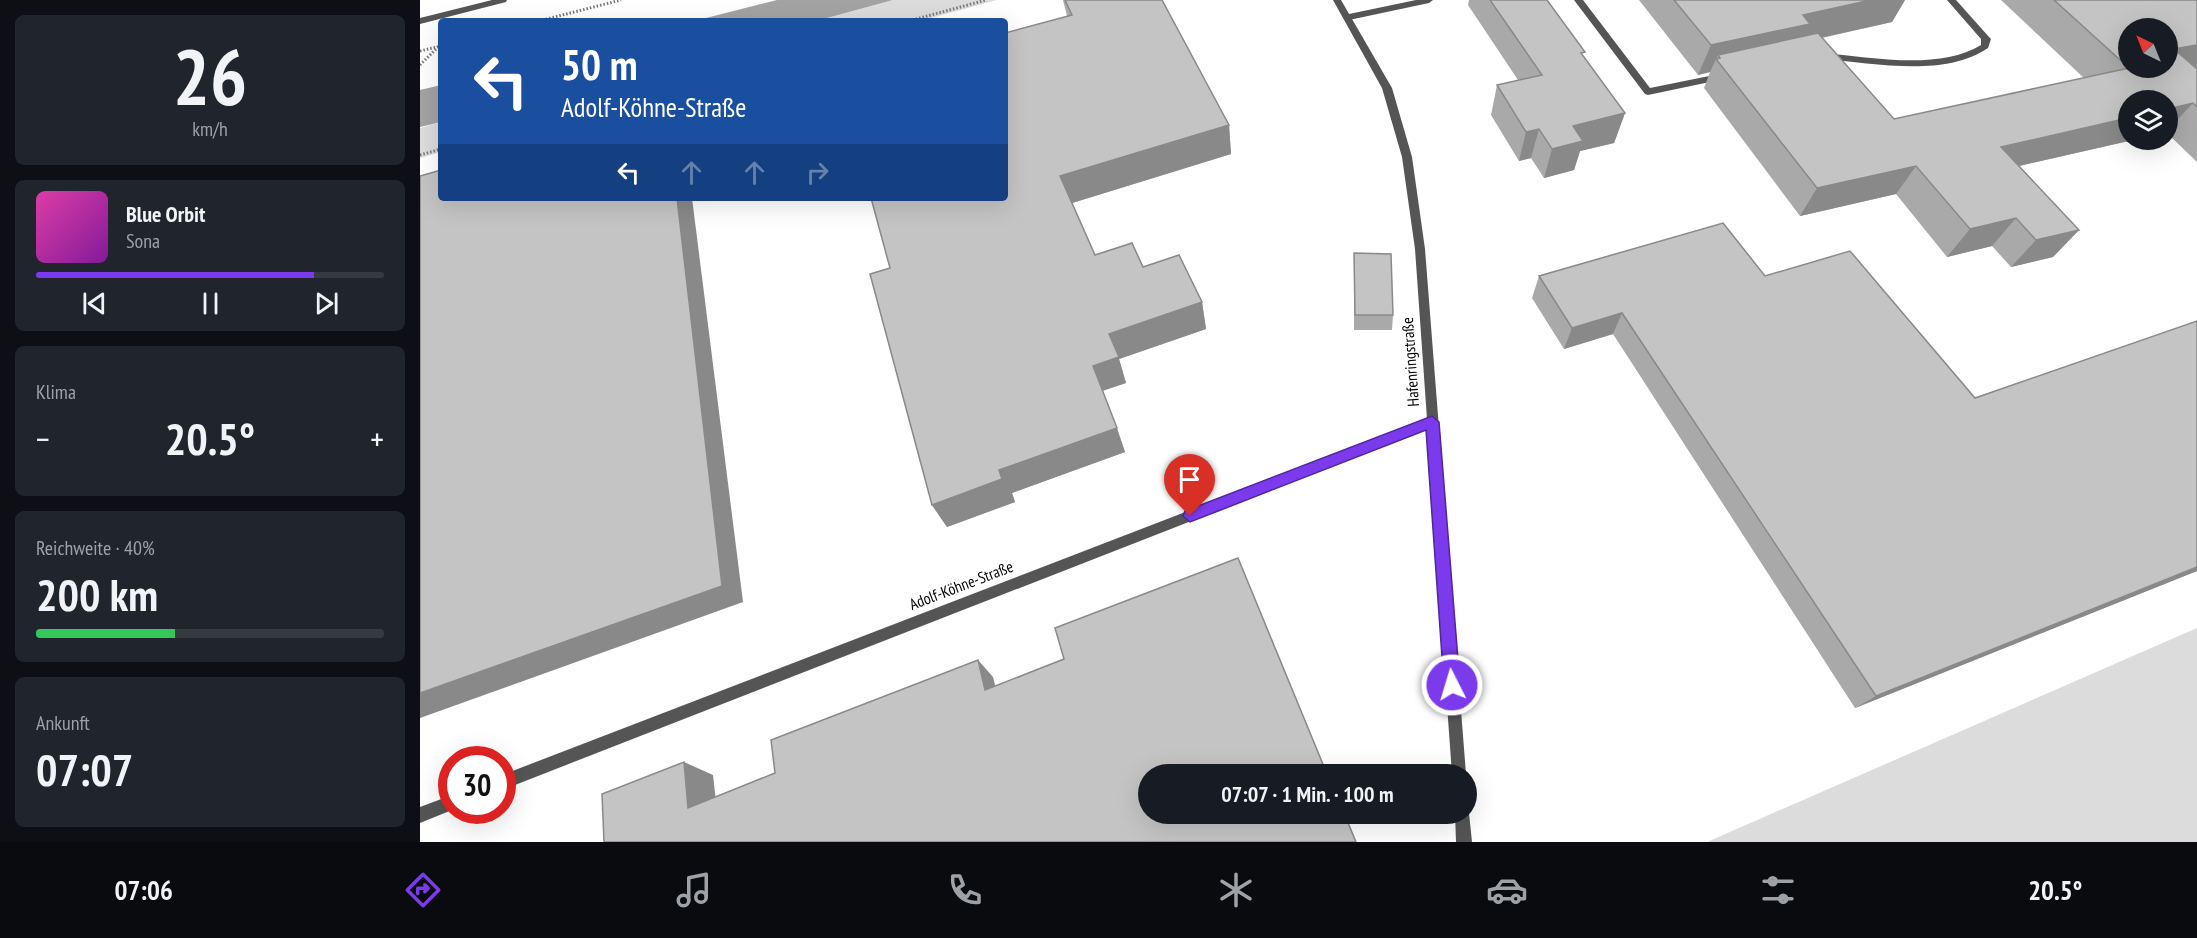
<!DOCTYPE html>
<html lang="de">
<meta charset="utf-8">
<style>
:root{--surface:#171b24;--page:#20242c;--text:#f1f3f6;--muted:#9ea1a6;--line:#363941;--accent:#7c3aed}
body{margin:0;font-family:"PT Sans Narrow",sans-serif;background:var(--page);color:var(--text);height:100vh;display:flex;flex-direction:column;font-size:22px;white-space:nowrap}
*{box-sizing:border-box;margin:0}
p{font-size:20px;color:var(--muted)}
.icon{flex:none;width:33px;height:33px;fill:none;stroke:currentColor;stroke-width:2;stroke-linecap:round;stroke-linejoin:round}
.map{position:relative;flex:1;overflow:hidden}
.side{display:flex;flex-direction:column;gap:15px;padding:15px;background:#0d0f14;width:420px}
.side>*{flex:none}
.hud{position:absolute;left:18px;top:18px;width:570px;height:183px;border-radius:6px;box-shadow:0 6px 24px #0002;background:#1a4fa0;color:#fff;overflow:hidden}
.needle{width:39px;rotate:317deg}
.buttons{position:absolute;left:1698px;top:18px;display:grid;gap:12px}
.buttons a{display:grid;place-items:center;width:60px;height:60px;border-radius:50%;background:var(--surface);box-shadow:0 6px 24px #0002;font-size:30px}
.speed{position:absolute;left:18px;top:746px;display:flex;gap:12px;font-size:30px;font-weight:700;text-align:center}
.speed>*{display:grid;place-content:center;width:78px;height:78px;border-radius:50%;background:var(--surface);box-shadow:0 6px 24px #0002;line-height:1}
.speed .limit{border:9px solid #d22;background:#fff;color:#111}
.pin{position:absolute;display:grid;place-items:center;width:51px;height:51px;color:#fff;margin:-62px -26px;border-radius:50% 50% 50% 0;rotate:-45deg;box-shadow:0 0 6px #0007}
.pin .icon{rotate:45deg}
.me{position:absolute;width:66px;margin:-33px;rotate:355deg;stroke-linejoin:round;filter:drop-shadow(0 0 4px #0008)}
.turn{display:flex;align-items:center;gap:21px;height:126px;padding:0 24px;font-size:27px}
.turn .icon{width:78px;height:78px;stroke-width:2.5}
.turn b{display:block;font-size:42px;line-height:51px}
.lanes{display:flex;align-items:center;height:57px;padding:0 24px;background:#0003;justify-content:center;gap:30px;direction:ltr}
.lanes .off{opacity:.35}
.big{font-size:45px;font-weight:600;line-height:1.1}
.side .card{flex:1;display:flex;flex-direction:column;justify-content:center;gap:9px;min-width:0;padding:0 21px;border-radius:9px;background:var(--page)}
.side .dial{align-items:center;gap:0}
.dial b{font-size:78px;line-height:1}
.song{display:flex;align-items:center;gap:18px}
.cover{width:72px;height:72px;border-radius:9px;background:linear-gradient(135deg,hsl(320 70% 55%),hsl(290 70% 35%))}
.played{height:6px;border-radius:3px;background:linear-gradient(90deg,var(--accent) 80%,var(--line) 80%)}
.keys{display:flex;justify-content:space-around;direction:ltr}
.heat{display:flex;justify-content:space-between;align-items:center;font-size:33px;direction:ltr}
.charge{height:9px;border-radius:4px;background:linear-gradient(90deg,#34c759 40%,var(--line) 0)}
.trip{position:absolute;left:718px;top:764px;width:339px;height:60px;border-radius:30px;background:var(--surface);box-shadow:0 6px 24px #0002;font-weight:600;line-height:60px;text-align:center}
.dock{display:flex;height:96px;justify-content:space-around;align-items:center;background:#090b0e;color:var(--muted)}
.dock .icon{width:42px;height:42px}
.dock .on{color:var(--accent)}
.dock b{font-size:27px;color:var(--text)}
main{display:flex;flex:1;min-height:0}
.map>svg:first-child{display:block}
.green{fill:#dcdcdc}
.water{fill:#a3a3a3}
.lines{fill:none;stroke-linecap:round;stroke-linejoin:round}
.path{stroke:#777;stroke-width:3;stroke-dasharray:1.5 2;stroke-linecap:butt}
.lane{fill:#555;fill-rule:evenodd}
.street{fill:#555;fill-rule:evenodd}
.wall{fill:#a9a9a9}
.shaded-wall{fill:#898989}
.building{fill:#c4c4c4;stroke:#898989;stroke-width:1.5}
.route{fill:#7c3aed;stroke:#51269a;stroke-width:1.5}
.labels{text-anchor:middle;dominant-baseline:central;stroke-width:4.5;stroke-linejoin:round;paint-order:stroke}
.street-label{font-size:16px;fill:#000;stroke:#fff}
</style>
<main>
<section class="side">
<div class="card dial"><b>26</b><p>km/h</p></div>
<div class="card">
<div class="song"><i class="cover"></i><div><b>Blue Orbit</b><p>Sona</p></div></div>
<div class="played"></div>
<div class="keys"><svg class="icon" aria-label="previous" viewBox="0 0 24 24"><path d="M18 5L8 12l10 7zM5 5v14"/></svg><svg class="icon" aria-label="pause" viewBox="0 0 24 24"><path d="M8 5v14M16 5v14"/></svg><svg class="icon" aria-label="next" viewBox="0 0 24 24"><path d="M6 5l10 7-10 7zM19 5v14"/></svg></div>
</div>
<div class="card"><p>Klima</p>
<div class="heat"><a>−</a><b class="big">20.5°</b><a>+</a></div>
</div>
<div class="card"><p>Reichweite · 40%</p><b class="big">200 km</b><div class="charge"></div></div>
<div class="card"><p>Ankunft</p><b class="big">07:07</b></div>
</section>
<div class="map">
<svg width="1777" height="842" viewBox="0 0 1777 842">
<rect width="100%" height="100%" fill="#fff"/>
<!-- green -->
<g class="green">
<path d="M 473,0 L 577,0 L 500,21 L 396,21 Z"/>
<path d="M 21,122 L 21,152 L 0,158 L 0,128 Z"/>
<path d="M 1777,628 L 1777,842 L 1287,842 Z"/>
</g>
<!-- water -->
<g class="water">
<path d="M 357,0 L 473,0 L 396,21 L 274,21 Z"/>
<path d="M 21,85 L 21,122 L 0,127 L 0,90 Z"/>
</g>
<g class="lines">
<!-- path -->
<g class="path">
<path d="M 119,21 L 201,0"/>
<path d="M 489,21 L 566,0"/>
<path d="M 0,51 L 21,46"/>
<path d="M 0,65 L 18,47"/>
<path d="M 0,155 L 21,149"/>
</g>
<!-- lane -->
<g class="lane">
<path d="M 72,0 L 87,0 L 86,2 L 0,24 L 0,18 Z"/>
<path d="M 996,0 L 1013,0 L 1009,3 L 929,20 L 925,17 L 929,14 Z"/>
<path d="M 1154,0 L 1163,0 L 1230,88 L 1304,73 L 1309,76 L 1304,79 L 1228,95 L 1225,94 Z"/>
<path d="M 1527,0 L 1536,0 L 1569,37 L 1571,39 L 1568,48 C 1524,78 1454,63 1403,59 L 1398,56 L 1403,53 C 1449,57 1520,71 1561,45 L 1561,39 Z"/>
</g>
<!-- street -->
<g class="street">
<path d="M 913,0 L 921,0 L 972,88 L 992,157 L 1005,249 L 1046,774 L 1032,774 L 1007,429 L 82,790 L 82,775 L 1007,419 L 995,249 L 982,157 L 962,88 Z"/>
<path d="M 32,795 L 32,810 L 0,823 L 0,807 Z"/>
<path d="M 1047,808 L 1049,813 L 1052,842 L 1036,842 L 1035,813 L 1047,813 Z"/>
</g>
</g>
<!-- wall -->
<g class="wall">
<path d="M 643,0 L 742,0 L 809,125 L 811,154 L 652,203 L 675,255 L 723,267 L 782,302 L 786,329 L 699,359 L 706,383 L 683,391 L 705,452 L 592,493 L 595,502 L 527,527 L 512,505 L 470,268 L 647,16 Z"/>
<path d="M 1049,0 L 1127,0 L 1164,58 L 1205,113 L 1194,143 L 1160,151 L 1154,170 L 1124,178 L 1111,158 L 1099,161 L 1071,115 L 1077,85 L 1098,80 L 1048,5 Z"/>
<path d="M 1219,0 L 1485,0 L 1472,22 L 1402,38 L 1474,119 L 1664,78 L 1581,0 L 1777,0 L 1777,162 L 1748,134 L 1748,100 L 1708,140 L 1713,140 L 1599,166 L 1659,230 L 1633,257 L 1591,267 L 1572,246 L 1527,257 L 1476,194 L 1380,216 L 1284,88 L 1290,72 L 1278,75 Z"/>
<path d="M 934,253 L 973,315 L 972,330 L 934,330 Z"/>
<path d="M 1119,276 L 1345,276 L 1555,398 L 1777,321 L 1777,571 L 1435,708 L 1193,334 L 1144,349 L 1112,298 Z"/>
</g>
<!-- shaded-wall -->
<g class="shaded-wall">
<path d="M 1451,0 L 1485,0 L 1472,22 L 1381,42 L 1300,58 L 1298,55 L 1290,72 L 1278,75 L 1291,45 L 1383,15 Z"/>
<path d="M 1777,45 L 1777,68 L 1754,49 Z"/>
<path d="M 1773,103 L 1748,130 L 1748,109 Z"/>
<path d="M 1205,113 L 1194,143 L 1160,151 L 1154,170 L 1124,178 L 1132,149 L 1153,126 Z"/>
<path d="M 1708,118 L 1708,140 L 1713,140 L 1559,175 L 1581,147 Z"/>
<path d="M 809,125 L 811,154 L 649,204 L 640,176 Z"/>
<path d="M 1119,129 L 1111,158 L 1099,161 L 1106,132 Z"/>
<path d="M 1496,166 L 1476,194 L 1380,216 L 1397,188 Z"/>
<path d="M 257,198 L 272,198 L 323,602 L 0,718 L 0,693 Z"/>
<path d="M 1596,218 L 1572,246 L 1527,257 L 1550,229 Z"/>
<path d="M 1659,230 L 1633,257 L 1591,267 L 1616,240 Z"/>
<path d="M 782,302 L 786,329 L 699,359 L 706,383 L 681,391 L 673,366 L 689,334 Z"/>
<path d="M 1202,313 L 1193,334 L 1144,349 L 1152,328 Z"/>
<path d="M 697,428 L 705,452 L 592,493 L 595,502 L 527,527 L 512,505 L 579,470 Z"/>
<path d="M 1777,567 L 1777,571 L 1435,708 L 1456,696 Z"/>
<path d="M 558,660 L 573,677 L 580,706 L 565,690 Z"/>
<path d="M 264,762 L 293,775 L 298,819 L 268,808 Z"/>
</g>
<!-- building -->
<g class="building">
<path d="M 645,0 L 742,0 L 809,125 L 640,176 L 675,255 L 712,243 L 723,267 L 759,255 L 782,302 L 689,334 L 699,357 L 673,366 L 697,428 L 579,470 L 582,479 L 512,505 L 450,274 L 470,268 L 451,198 L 585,198 L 585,33 L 652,15 Z"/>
<path d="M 1070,0 L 1127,0 L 1165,52 L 1161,53 L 1205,113 L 1153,126 L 1163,141 L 1132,149 L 1119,129 L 1106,132 L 1077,85 L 1122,75 Z"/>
<path d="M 1254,0 L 1451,0 L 1383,15 L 1390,24 L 1291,45 Z"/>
<path d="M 1634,0 L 1777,0 L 1777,45 L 1754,49 L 1777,69 L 1777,107 L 1773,103 L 1748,109 L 1748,100 L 1708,100 L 1708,118 L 1581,147 L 1659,230 L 1616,240 L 1596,218 L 1550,229 L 1496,166 L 1397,188 L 1296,59 L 1300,58 L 1298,55 L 1398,33 L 1474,119 L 1709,68 L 1748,68 L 1748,28 L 1708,28 L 1708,67 Z"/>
<path d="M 21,170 L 21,198 L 257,198 L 302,586 L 0,693 L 0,176 Z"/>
<path d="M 1303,223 L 1345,276 L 1430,251 L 1555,398 L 1777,321 L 1777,567 L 1456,696 L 1202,313 L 1152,328 L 1119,276 Z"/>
<path d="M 934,253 L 971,254 L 973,315 L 935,315 Z"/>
<path d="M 818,558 L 907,774 L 729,774 L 729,813 L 924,813 L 936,842 L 184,842 L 182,794 L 264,762 L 268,808 L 355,773 L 351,740 L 558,660 L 565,690 L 644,659 L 635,628 Z"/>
</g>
<!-- route -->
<path class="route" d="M 1012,416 L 1019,422 L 1040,685 L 1038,690 L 1032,692 L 1027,690 L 1024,685 L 1006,430 L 770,522 L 763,516 L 765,511 Z"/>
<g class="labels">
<!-- street labels -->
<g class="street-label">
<text transform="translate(990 362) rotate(-94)">Hafenringstraße</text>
<text transform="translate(541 585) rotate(-21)">Adolf-Köhne-Straße</text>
</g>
</g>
</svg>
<div class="buttons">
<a><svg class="needle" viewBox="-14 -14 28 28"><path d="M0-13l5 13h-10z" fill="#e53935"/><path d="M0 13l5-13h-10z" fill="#9ea1a6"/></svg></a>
<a><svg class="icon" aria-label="layers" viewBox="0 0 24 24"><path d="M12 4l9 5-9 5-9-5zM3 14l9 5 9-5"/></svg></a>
</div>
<div class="speed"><div class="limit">30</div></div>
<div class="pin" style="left:770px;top:516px;background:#d93025"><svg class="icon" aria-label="arrive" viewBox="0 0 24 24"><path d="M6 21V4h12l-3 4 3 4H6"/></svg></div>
<svg class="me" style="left:1032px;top:685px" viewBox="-20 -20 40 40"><circle r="17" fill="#7c3aed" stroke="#fff" stroke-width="3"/><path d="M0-11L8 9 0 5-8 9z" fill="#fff"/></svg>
<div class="trip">07:07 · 1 Min. · 100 m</div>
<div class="hud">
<div class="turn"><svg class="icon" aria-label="left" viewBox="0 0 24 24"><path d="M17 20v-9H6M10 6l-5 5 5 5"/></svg><div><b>50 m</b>Adolf-Köhne-Straße</div></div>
<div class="lanes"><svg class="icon" aria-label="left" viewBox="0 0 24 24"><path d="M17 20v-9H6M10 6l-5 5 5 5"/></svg><svg class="icon off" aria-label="ahead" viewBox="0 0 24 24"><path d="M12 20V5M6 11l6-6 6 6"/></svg><svg class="icon off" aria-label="ahead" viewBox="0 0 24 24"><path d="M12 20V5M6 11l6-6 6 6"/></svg><svg class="icon off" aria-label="right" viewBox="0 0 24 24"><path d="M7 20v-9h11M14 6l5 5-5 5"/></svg></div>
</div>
</div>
</main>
<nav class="dock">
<b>07:06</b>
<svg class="icon on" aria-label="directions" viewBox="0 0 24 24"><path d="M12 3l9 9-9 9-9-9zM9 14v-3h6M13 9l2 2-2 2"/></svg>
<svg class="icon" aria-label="music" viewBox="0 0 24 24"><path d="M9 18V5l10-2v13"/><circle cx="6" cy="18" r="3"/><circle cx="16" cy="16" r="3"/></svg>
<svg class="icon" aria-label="phone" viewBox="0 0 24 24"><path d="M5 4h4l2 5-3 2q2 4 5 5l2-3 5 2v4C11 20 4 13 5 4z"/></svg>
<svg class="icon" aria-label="climate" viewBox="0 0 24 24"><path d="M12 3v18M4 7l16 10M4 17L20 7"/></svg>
<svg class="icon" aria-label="car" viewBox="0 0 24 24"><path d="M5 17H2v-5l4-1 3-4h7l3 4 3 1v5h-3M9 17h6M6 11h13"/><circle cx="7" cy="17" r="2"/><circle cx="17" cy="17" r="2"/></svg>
<svg class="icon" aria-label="filters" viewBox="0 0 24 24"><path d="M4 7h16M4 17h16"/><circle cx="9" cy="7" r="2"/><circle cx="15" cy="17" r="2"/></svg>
<b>20.5°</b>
</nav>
